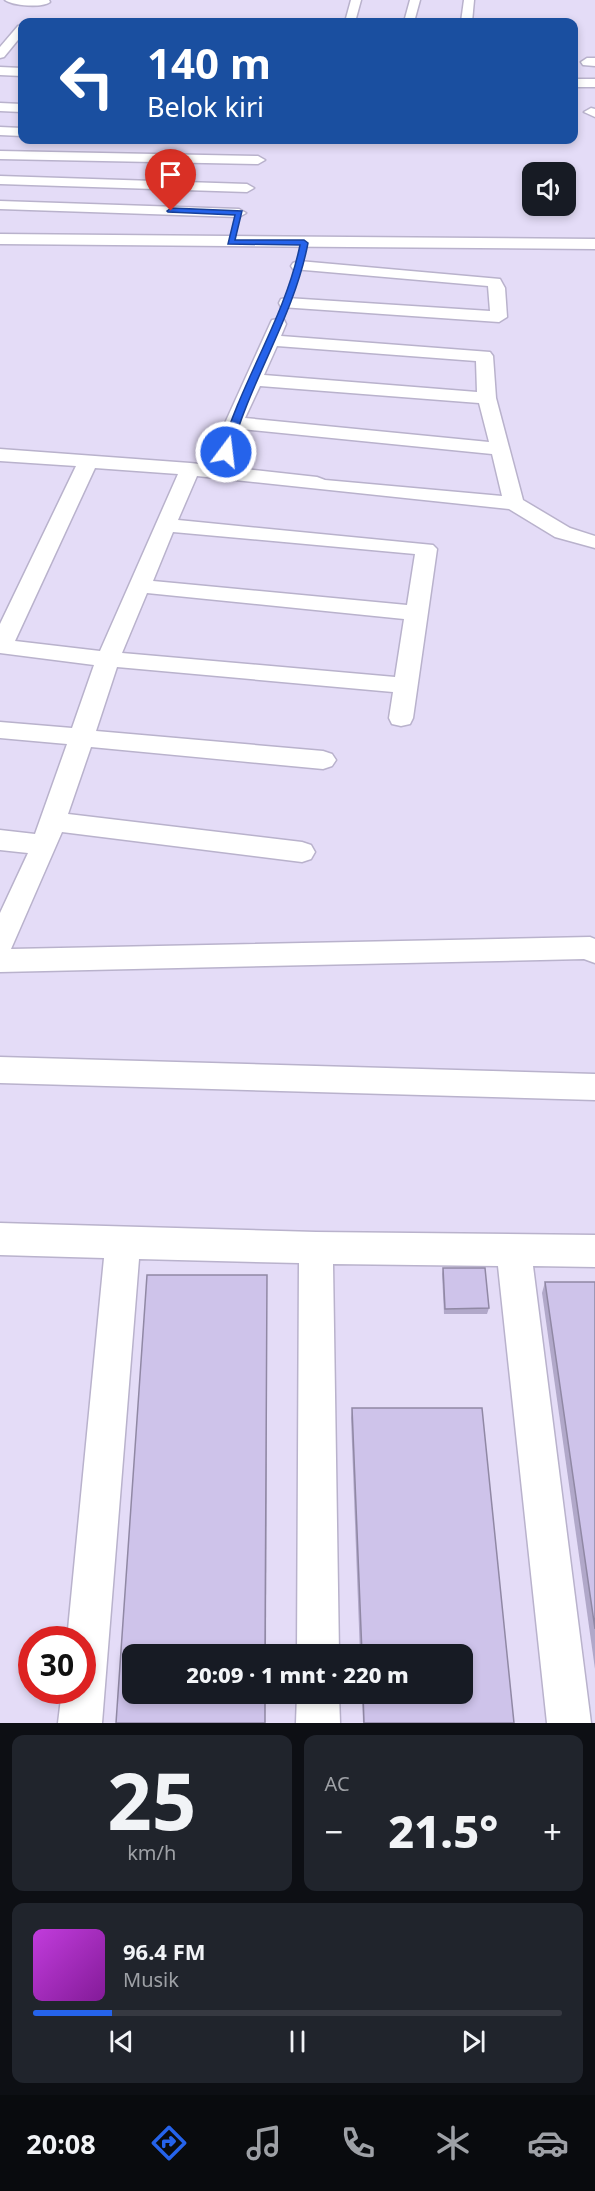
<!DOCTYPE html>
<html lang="id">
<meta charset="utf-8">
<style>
:root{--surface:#171b24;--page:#20242c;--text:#f1f3f6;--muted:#9ea1a6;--line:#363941;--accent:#2563eb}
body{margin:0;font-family:"Noto Sans",sans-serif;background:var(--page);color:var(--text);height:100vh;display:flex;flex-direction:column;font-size:22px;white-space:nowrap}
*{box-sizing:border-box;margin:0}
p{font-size:20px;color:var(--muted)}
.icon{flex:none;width:33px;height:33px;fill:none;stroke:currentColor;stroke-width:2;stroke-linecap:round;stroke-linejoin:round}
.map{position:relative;height:1723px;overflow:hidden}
.drawer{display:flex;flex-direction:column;gap:12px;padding:12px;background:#0d0f14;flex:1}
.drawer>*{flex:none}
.top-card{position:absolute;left:18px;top:18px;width:560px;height:126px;border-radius:12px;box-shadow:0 3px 9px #0003;background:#1a4fa0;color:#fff;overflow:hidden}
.tools{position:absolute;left:522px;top:162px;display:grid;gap:12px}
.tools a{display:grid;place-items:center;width:54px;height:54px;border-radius:12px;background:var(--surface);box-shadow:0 3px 9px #0003;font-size:30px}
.speed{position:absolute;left:18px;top:1626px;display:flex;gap:12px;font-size:30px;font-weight:700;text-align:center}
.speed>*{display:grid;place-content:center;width:78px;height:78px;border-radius:50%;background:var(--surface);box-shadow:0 3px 9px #0003;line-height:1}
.speed .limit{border:9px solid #d22;background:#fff;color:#111}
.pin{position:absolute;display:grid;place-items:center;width:51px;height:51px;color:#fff;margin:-62px -26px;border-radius:50% 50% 50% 0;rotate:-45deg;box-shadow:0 0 6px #0007}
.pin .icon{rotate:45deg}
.me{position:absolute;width:66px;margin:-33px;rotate:15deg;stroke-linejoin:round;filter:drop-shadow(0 0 4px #0008)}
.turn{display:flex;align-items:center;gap:21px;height:126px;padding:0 30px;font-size:27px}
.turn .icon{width:78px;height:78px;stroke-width:2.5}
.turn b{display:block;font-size:42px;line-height:51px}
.big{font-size:45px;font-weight:800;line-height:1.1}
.drawer .tile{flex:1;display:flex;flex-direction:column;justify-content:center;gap:9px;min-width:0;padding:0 21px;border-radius:12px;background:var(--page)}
.drawer .dial{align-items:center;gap:0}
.dial b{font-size:78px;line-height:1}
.song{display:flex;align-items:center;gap:18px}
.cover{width:72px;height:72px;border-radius:9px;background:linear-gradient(135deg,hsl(290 70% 55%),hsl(290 70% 35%))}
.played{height:6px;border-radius:3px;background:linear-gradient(90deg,var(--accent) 15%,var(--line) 15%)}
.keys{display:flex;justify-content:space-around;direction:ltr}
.heat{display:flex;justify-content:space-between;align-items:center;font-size:33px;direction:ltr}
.drawer .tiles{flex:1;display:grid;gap:12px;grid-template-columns:1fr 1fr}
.tile:last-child{grid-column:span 2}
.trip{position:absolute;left:122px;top:1644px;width:351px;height:60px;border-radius:12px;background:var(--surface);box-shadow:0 3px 9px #0003;font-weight:800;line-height:60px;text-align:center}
.dock{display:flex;height:96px;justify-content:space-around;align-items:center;background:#090b0e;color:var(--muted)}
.dock .icon{width:42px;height:42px}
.dock .selected{color:var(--accent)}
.dock b{font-size:27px;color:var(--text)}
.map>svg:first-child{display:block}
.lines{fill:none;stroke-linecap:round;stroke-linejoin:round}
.street-casing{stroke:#b9b2cc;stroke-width:3}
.street{fill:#fff;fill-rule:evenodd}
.wall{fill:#b1a8c9}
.shaded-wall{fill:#9088a4}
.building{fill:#cec3ea;stroke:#9088a4;stroke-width:1.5}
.route{fill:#2563eb;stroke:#184099;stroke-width:1.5}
</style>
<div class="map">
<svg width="595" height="1723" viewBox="0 0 595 1723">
<rect width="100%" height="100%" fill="#e4dcf7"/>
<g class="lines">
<!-- street casing -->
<g class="street-casing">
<g id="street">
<path d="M 5,0 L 49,0 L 50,2 C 42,8 13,6 5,0 Z"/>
<path d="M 351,0 L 361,0 L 355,22 L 345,22 Z"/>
<path d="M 410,0 L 420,0 L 414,22 L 404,22 Z"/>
<path d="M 464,0 L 474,0 L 472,22 L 461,22 Z"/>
<path d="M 22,25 L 22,35 L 4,57 L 0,58 L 0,47 L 18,26 Z"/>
<path d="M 587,58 L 595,58 L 595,66 L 583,65 L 581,62 Z"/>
<path d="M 0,67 L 22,68 L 22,76 L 0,75 Z"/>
<rect x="573" y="79" width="22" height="8"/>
<path d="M 0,103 L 22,104 L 22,112 L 0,111 Z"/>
<path d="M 591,108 L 595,109 L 595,117 L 584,112 Z"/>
<path d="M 0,127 L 22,128 L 22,136 L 0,135 Z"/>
<path d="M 0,151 L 258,156 L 265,160 L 258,164 L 0,159 Z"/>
<path d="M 0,176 L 247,184 L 254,188 L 247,192 L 0,184 Z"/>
<path d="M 0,201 L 239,209 L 246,213 L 239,217 L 0,209 Z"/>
<path d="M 0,234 L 595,239 L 595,249 L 0,244 Z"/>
<path d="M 299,261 L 500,279 L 505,288 L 507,317 L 499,322 L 281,307 L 279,303 L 281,299 L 287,298 L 490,311 L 488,286 L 293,269 L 291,266 L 293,263 Z"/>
<path d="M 278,319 L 284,320 L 286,324 L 281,336 L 490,352 L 493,356 L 496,398 L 523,500 L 570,528 L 595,536 L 595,548 L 555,537 L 509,509 L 197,476 L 178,520 L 433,545 L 437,549 L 413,718 L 410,724 L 401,726 L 392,724 L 389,718 L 393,692 L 117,667 L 96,731 L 323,751 L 332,754 L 336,760 L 332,766 L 323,769 L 91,747 L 68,814 L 302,842 L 311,845 L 315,852 L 311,859 L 302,862 L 62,832 L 11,949 L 590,937 L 595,939 L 595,963 L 584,959 L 0,972 L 0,913 L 28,853 L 0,850 L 0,830 L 35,834 L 67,744 L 0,738 L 0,722 L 72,728 L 94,665 L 0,653 L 0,624 L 76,466 L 0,461 L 0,449 L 190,463 L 317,477 L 325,480 L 502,496 L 492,454 L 242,429 L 233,456 L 219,456 L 216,452 L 225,423 L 270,324 L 272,320 ZM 277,346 L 476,361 L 477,392 L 264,375 ZM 260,386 L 479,403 L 489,442 L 245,418 ZM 95,468 L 178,474 L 100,651 L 15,641 ZM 173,532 L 415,554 L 407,605 L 153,581 ZM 147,593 L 404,619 L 395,677 L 122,653 Z"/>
<path d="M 0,1057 L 595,1074 L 595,1100 L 0,1083 Z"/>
<path d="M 0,1223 L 316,1232 L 595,1235 L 595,1267 L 533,1266 L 591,1723 L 547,1723 L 498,1266 L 333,1264 L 339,1654 L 297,1654 L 299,1263 L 139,1259 L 102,1723 L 58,1723 L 62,1690 L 82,1690 L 82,1640 L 67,1640 L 104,1258 L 0,1255 Z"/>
<path d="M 297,1694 L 339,1694 L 340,1723 L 296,1723 Z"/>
</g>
</g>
<!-- street -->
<use href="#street" class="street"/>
</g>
<!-- wall -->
<g class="wall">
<path d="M 443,1268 L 489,1308 L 487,1314 L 444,1314 L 442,1274 Z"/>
<path d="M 545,1282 L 595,1282 L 595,1669 L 542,1293 Z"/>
<path d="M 352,1408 L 514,1723 L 363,1723 L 362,1694 L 462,1694 L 462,1654 L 360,1654 L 351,1418 Z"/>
</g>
<!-- shaded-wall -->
<path class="shaded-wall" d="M 267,1286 L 266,1654 L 265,1654 Z"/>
<!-- building -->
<g class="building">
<path d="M 443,1268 L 485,1268 L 489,1308 L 445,1309 Z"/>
<path d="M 147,1275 L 267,1275 L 265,1654 L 132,1654 L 132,1694 L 265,1694 L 265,1723 L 116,1723 Z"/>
<path d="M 545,1282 L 595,1282 L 595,1629 Z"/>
<path d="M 352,1408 L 482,1408 L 514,1723 L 364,1723 L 363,1694 L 462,1694 L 462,1654 L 362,1654 Z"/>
</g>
<!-- route -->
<path class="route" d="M 171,208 L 242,211 L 235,240 L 304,240 L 308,243 C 294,317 250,380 231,452 L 226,455 L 221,452 C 241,381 285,318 300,245 L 228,244 L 235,215 L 168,212 L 167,211 Z"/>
</svg>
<div class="tools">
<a><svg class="icon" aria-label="sound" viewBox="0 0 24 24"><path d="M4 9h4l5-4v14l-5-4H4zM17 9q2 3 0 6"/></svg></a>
</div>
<div class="speed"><div class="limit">30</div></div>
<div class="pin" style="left:171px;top:211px;background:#d93025"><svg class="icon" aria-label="arrive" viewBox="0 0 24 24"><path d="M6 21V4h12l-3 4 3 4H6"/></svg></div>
<svg class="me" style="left:226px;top:452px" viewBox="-20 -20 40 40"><circle r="17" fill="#2563eb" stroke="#fff" stroke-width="3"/><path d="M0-11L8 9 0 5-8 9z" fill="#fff"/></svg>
<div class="trip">20:09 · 1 mnt · 220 m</div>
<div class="top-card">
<div class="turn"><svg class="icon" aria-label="left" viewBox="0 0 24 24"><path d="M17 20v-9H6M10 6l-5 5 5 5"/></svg><div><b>140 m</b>Belok kiri</div></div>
</div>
</div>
<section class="drawer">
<div class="tiles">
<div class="tile dial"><b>25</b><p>km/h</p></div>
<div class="tile"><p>AC</p>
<div class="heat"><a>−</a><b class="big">21.5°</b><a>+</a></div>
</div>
<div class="tile">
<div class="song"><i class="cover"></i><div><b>96.4 FM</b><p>Musik</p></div></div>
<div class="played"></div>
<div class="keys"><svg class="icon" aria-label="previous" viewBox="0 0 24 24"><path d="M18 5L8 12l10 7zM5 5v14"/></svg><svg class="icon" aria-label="pause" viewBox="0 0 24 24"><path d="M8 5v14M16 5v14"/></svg><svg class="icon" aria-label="next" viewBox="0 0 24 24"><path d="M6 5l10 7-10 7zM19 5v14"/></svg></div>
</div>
</div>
</section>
<nav class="dock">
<b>20:08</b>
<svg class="icon selected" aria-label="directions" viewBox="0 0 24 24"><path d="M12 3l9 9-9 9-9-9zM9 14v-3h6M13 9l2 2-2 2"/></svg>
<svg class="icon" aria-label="music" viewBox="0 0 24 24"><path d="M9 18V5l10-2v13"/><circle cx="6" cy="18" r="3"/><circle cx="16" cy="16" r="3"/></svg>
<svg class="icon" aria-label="phone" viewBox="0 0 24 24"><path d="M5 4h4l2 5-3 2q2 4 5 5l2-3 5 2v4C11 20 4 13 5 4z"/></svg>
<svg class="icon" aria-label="climate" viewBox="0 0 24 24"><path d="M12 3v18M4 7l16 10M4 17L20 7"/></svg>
<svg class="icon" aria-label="car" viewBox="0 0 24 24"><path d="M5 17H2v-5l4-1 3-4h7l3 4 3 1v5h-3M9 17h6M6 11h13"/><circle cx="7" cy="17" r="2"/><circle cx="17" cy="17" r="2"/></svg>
</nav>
